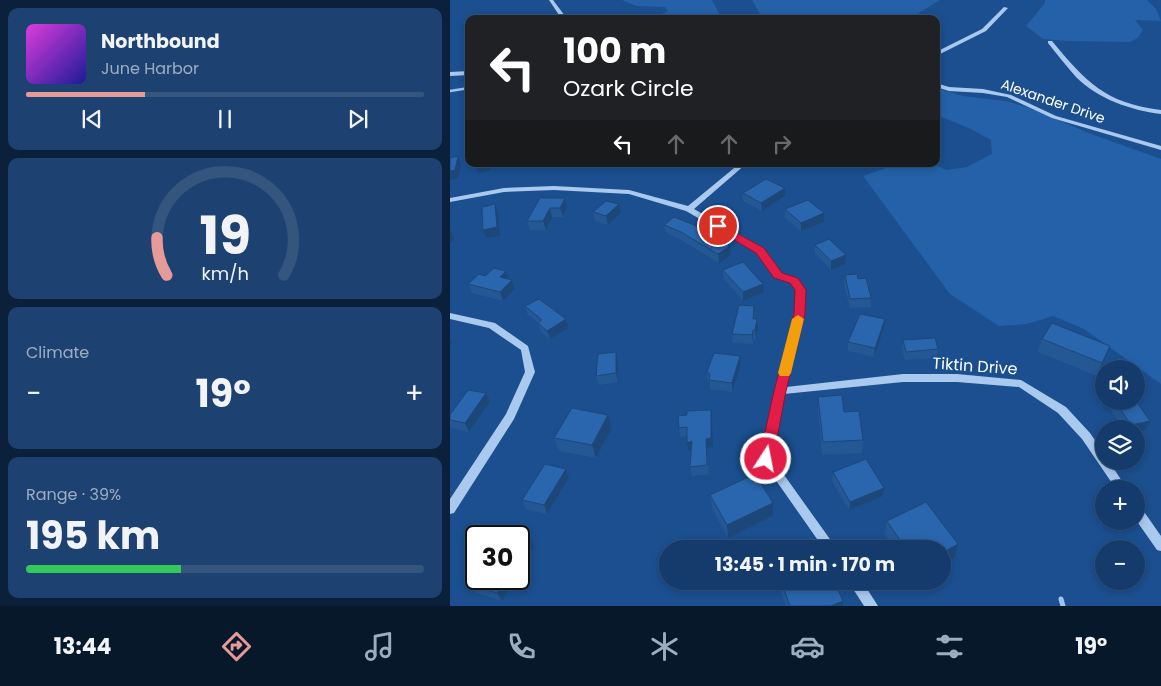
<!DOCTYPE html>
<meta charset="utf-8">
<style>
:root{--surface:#143b6b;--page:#1d4271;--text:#f1f3f6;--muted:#9dadc1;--line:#33557e;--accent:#e69b98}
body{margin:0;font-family:Poppins,sans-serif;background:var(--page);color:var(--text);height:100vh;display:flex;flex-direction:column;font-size:19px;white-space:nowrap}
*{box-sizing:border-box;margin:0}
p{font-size:16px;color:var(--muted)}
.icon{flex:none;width:28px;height:28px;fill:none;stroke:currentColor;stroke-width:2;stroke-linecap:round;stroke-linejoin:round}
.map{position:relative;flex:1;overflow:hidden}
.sheet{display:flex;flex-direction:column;gap:8px;padding:8px;background:#0b203b;width:450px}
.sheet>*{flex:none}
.hud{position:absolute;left:15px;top:15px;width:475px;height:152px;border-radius:10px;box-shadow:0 2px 8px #0003,0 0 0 1px var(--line);background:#202124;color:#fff;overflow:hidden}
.fabs{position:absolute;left:645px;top:360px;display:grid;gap:10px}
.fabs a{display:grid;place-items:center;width:50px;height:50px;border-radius:50%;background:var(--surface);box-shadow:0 2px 8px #0003,0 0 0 1px var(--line);font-size:25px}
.speed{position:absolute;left:15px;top:525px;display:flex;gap:10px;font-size:25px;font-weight:700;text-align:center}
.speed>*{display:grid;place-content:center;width:65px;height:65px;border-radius:50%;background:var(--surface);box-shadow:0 2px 8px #0003,0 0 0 1px var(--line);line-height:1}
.speed .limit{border:2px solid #111;border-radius:8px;background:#fff;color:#111}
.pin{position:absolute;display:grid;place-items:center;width:42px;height:42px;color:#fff;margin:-21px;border:2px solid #fff;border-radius:50%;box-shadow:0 1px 5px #0007}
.me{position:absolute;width:55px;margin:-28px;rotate:11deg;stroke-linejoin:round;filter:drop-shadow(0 0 4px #0008)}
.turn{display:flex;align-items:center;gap:18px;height:105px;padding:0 15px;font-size:22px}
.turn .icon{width:65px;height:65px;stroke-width:2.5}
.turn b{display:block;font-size:35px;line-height:42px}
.lanes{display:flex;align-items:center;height:48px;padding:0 15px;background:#0003;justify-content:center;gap:25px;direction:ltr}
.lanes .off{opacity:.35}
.big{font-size:38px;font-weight:700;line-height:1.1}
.sheet .widget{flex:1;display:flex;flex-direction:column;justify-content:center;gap:8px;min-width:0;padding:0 18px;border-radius:10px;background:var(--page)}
.sheet .dial{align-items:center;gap:0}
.dial svg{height:130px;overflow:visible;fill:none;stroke:var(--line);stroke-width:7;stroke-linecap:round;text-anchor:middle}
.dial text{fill:var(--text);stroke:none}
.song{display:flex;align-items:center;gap:15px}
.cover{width:60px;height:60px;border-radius:8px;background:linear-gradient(135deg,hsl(300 70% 55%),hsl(240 70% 35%))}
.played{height:5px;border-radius:2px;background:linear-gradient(90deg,var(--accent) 30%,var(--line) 30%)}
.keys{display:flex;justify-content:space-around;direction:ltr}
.heat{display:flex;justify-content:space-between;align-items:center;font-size:28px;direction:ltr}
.charge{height:8px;border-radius:4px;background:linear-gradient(90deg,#34c759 39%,var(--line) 0)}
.trip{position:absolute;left:209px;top:540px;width:292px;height:50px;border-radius:25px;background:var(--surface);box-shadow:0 2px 8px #0003,0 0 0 1px var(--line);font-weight:700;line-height:50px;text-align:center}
.tab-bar{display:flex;height:80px;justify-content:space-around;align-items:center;background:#08182b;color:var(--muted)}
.tab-bar .icon{width:35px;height:35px}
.tab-bar .current{color:var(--accent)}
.tab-bar b{font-size:22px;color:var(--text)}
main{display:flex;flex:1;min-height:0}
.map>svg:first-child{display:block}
.green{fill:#2461a8}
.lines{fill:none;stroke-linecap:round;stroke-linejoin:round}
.stream-far1{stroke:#9cc4f0;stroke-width:2.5}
.stream{stroke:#9cc4f0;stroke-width:5}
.minor{fill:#a9c9ee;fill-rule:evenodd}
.wall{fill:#245895}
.shaded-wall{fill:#1d4779}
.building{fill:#2a66ad;stroke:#1d4779}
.route{fill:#e11d48;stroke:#92132f}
.slow{fill:#f59e0b}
.labels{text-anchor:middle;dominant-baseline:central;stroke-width:5;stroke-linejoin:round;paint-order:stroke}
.far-street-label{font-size:14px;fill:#fff;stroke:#1b4f8f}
.street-label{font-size:16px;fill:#fff;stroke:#1b4f8f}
</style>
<main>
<section class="sheet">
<div class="widget">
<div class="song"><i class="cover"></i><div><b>Northbound</b><p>June Harbor</p></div></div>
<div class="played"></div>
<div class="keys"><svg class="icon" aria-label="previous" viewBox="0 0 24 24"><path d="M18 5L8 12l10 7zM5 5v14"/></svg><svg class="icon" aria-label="pause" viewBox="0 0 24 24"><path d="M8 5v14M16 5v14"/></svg><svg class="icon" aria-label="next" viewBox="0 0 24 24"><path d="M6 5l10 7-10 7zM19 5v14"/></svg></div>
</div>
<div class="widget dial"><svg viewBox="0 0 100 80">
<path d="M14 69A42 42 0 1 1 86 69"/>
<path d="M14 69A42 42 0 0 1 8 46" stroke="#e69b98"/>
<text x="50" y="56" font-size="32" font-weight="700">19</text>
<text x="50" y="72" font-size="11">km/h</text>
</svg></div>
<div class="widget"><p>Climate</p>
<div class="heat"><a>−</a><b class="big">19°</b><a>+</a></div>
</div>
<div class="widget"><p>Range · 39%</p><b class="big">195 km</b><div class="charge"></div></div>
</section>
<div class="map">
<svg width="711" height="606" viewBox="0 0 711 606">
<rect width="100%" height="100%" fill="#1b4f8f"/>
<!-- green -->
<g class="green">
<path d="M 172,0 L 262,0 L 272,19 L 212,19 L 210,15 L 218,11 L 215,7 L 186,6 Z"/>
<path d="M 302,0 L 490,0 L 459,19 L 313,19 Z"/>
<path d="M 595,0 L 697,0 L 706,9 L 711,21 L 685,20 L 693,30 L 688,38 L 680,42 L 617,41 L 593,39 L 576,26 L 595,3 Z"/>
<path d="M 486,88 L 513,96 L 556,101 L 580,108 L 641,134 L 711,159 L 711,384 L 634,329 L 603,316 L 577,324 L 549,326 L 500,294 L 413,176 L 447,164 L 483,164 L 496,170 L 517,167 L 542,154 L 541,140 L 519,128 L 486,115 Z"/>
</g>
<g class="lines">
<!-- stream-far1 -->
<path class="stream-far1" d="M 0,91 L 19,88"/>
<!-- stream -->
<path class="stream" d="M 611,599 L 613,606"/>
<!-- minor -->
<g class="minor">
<path d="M 99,0 L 103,0 L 115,16 L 121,19 L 111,18 Z"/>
<path d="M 554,7 L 558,8 L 536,31 L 486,56 L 486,52 L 532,29 Z"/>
<path d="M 598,41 L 602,41 C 636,82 655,103 711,110 L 711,114 C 680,110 648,99 626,77 C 616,66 607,54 598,43 Z"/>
<path d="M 19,71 L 19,75 L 0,76 L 0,72 Z"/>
<path d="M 486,83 L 499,87 L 533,89 L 561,95 L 606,116 L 711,146 L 711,150 L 602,118 L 557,97 L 533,93 L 499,91 L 486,87 Z"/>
<path d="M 289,164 L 296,164 L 244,209 L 313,248 L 331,273 L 347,279 L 354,290 L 354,314 L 336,387 L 453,374 L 507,374 L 571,380 L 616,407 L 640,433 L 654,453 L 654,461 L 659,461 L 677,489 L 666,489 L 632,439 L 608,413 L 569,387 L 507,382 L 453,382 L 334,394 L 322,458 L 387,549 L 374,549 L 311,459 L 325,391 L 346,314 L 346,290 L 341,283 L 325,277 L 307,252 L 236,211 L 179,194 L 104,190 L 54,192 L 0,202 L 0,198 L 54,188 L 104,186 L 179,190 L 238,206 Z"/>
<path d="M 0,313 L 45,323 L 78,346 L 85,372 L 64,419 L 4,513 L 0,514 L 0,499 L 56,414 L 75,372 L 71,350 L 39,328 L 0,319 Z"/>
<path d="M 686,505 L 690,506 L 711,536 L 711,551 L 707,550 L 686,520 Z"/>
<path d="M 398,581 L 412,581 L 428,606 L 414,606 Z"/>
</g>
</g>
<!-- wall -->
<g class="wall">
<path d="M 335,188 L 335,196 L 312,211 L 293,201 L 293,193 Z"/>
<path d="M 90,198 L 117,207 L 113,217 L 102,217 L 96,230 L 80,230 L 77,221 Z"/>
<path d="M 335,209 L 374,213 L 374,222 L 351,231 L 335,218 Z"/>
<path d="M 143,212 L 171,213 L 158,225 L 145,221 Z"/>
<path d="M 214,225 L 280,246 L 281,255 L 269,263 L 233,241 L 216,233 Z"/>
<path d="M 365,245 L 395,264 L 381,270 L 365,253 Z"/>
<path d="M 273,270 L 314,292 L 293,301 L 274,279 Z"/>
<path d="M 395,275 L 408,279 L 421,298 L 421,307 L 400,308 L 394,284 Z"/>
<path d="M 35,276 L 62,280 L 65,289 L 53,301 L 22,293 L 18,284 Z"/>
<path d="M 75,306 L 116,319 L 118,328 L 100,339 L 91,332 L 88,323 L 78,315 Z"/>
<path d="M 304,306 L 304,319 L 307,319 L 308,328 L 306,339 L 303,339 L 303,344 L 283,343 L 282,334 Z"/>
<path d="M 434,328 L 424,357 L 398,351 L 398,342 Z"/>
<path d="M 592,339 L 660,346 L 655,359 L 647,376 L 588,352 Z"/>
<path d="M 453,340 L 488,349 L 487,358 L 455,360 L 452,349 Z"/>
<path d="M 166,352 L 168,361 L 168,382 L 149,385 L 146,376 Z"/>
<path d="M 290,356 L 291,365 L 282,392 L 260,389 L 260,382 L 258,381 L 257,372 Z"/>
<path d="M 654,382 L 654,399 L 649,392 L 652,383 Z"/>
<path d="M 368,397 L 394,412 L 413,440 L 412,453 L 372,455 L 368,410 Z"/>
<path d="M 655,401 L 686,401 L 696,430 L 686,429 L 674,429 Z"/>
<path d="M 40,402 L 19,432 L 1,428 L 0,425 L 0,415 Z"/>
<path d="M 158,415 L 162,428 L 146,458 L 109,451 L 104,438 Z"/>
<path d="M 262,419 L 263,447 L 257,448 L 259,474 L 242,476 L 240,467 L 241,451 L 238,451 L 237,443 L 237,436 L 230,437 L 229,428 Z"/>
<path d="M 116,469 L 119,478 L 97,514 L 76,509 L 72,500 Z"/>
<path d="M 383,472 L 433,496 L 399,510 L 382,481 Z"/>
<path d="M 260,495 L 323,503 L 323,516 L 278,538 L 262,508 Z"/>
<path d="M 437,521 L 508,544 L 505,557 L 492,564 L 492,549 L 445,549 L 435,534 Z"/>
<path d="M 26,579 L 65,579 L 52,601 L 26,593 L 21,585 Z"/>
<path d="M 329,581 L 384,581 L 393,601 L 393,606 L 336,606 L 329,587 Z"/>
</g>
<!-- shaded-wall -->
<g class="shaded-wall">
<path d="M 8,156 L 11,164 L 8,178 L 0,180 L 0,171 Z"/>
<path d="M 31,164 L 38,164 L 41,170 L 28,173 L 25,165 Z"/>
<path d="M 83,164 L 105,164 L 84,167 Z"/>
<path d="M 335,188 L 335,196 L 312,211 L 311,203 Z"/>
<path d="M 115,198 L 117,207 L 113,217 L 110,208 Z"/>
<path d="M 45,204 L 48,213 L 50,236 L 36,238 L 33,230 Z"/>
<path d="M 169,204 L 171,213 L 158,225 L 156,216 Z"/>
<path d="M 100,208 L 102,217 L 96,230 L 93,221 Z"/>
<path d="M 374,213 L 374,222 L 351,231 L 351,223 Z"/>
<path d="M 0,231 L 1,231 L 4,239 L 0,243 Z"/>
<path d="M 280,246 L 281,255 L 269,263 L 268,254 Z"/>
<path d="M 396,255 L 395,264 L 381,270 L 381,261 Z"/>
<path d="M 56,271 L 59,280 L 50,277 Z"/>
<path d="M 62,280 L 65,289 L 53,301 L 50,292 Z"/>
<path d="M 313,284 L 314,292 L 293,301 L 293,292 Z"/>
<path d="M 116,319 L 118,328 L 100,339 L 97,331 Z"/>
<path d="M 307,319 L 308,328 L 306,339 L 305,330 Z"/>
<path d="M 435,319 L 434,328 L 424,357 L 425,348 Z"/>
<path d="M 303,330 L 303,344 L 302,335 Z"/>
<path d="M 0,337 L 2,343 L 0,346 Z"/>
<path d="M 660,346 L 655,359 L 647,376 L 652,363 Z"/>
<path d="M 166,352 L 168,361 L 168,382 L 166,373 Z"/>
<path d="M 290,356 L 291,365 L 282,392 L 282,383 Z"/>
<path d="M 36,393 L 40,402 L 19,432 L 15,423 Z"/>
<path d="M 261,410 L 262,419 L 263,447 L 257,448 L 259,474 L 256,439 Z"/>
<path d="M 158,415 L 162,428 L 146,458 L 142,445 Z"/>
<path d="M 700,421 L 696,430 L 686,432 L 686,429 L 679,429 L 681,425 Z"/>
<path d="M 242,441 L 243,450 L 238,451 L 237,443 Z"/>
<path d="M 116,469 L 119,478 L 97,514 L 94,505 Z"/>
<path d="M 434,488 L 433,496 L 399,510 L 400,502 Z"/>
<path d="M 323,503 L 323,516 L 278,538 L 277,525 Z"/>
<path d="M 80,539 L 84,547 L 69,573 L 69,557 Z"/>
<path d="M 508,544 L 505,557 L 492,564 L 492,553 Z"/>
<path d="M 56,579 L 65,579 L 52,601 L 47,593 Z"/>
<path d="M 393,601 L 393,606 L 381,606 Z"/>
</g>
<!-- building -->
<g class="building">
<path d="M 8,156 L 5,170 L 0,171 L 0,158 Z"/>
<path d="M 316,179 L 335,188 L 311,203 L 293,193 Z"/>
<path d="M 90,198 L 115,198 L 110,208 L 100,208 L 93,221 L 77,221 Z"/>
<path d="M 358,200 L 374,213 L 351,223 L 335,209 Z"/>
<path d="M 156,201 L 169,204 L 156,216 L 143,212 Z"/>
<path d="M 45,204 L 47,227 L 33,230 L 32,207 Z"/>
<path d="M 224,217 L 249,227 L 280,246 L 268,254 L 231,232 L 214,225 Z"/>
<path d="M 379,239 L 396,255 L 381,261 L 365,245 Z"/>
<path d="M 293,262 L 313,284 L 293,292 L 273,270 Z"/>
<path d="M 44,268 L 56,271 L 50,277 L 62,280 L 50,292 L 18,284 L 29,274 L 35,276 Z"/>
<path d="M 407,274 L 408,279 L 416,278 L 421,298 L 400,299 L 395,275 Z"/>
<path d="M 89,299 L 116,319 L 97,331 L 88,323 L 92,320 L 75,306 Z"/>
<path d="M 289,305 L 304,306 L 303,319 L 307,319 L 305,330 L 303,330 L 302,335 L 282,334 Z"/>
<path d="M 410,314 L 435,319 L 425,348 L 398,342 Z"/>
<path d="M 602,323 L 660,346 L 652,363 L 592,339 Z"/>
<path d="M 485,338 L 488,349 L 456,352 L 453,340 Z"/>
<path d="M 166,352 L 166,373 L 146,376 L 148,354 Z"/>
<path d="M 264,353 L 290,356 L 282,383 L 259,380 L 260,374 L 257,372 Z"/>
<path d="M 18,390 L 36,393 L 15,423 L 0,420 L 0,415 Z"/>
<path d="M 392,395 L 394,412 L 409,411 L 413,440 L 373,442 L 368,397 Z"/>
<path d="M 665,401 L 686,401 L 700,421 L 681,425 Z"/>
<path d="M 122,408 L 158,415 L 142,445 L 104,438 Z"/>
<path d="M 261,410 L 261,438 L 256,439 L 257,465 L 240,467 L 242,441 L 237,443 L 237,427 L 229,428 L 228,416 L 237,415 L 237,411 Z"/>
<path d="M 416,459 L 434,488 L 400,502 L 383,472 Z"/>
<path d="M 95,464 L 116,469 L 94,505 L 72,500 Z"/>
<path d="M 305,474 L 323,503 L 277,525 L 260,495 Z"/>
<path d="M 476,502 L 508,544 L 492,553 L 492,549 L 456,549 L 437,521 Z"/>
<path d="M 55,532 L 80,539 L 69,557 L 69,536 L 52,536 Z"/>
<path d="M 26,576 L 26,579 L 56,579 L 47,593 L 21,585 Z"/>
<path d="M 331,581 L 384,581 L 393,601 L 381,606 L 340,606 Z"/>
</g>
<!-- route -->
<path class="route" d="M 268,223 L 314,248 L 332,273 L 348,278 L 356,290 L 355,314 L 336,391 L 323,459 L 321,463 L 316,465 L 311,463 L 309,459 L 324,391 L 344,314 L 345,290 L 340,283 L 324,278 L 306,253 L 264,228 L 264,224 Z"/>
<!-- slow -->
<path class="slow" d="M 348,315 L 354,319 L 341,373 L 339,376 L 330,376 L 328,373 L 342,319 Z"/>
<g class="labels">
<!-- far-street labels -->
<g class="far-street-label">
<text transform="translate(603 101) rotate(19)">Alexander Drive</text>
</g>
<!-- street labels -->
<g class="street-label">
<text transform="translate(525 366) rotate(4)">Tiktin Drive</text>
</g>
</g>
</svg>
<div class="fabs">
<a><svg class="icon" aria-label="sound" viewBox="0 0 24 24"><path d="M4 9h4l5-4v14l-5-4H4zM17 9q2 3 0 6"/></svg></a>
<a><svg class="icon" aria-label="layers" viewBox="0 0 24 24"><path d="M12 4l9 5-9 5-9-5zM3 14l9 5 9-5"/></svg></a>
<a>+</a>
<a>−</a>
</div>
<div class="speed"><div class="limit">30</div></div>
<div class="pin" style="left:268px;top:226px;background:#d93025"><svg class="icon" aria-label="arrive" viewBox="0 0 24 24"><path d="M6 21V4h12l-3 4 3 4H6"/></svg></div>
<svg class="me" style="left:316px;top:459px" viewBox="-20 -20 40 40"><circle r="17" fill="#e11d48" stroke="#fff" stroke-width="3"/><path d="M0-11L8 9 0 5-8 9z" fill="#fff"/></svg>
<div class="trip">13:45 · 1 min · 170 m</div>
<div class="hud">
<div class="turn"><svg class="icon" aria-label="left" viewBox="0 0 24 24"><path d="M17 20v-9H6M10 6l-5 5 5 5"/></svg><div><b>100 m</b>Ozark Circle</div></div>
<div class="lanes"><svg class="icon" aria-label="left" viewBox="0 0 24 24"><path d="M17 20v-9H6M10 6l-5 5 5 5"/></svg><svg class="icon off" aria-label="ahead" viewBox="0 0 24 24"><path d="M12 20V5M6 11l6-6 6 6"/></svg><svg class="icon off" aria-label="ahead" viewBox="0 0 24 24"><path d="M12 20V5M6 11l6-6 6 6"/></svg><svg class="icon off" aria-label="right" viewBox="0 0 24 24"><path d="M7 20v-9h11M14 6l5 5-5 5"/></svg></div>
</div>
</div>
</main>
<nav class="tab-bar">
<b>13:44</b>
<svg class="icon current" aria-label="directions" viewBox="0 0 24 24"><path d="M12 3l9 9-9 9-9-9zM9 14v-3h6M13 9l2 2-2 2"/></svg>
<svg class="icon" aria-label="music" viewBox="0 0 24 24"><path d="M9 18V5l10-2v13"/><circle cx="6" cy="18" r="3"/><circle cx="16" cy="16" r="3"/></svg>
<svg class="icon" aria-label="phone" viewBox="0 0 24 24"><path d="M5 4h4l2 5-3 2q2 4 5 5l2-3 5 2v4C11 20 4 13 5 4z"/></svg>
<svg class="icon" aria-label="climate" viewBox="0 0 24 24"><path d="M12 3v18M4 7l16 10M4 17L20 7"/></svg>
<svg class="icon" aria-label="car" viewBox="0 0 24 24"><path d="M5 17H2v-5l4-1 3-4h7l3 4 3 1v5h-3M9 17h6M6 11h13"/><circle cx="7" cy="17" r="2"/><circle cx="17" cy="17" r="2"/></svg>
<svg class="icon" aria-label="filters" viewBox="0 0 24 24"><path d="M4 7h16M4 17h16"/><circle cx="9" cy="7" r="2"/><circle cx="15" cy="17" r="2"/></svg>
<b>19°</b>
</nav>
